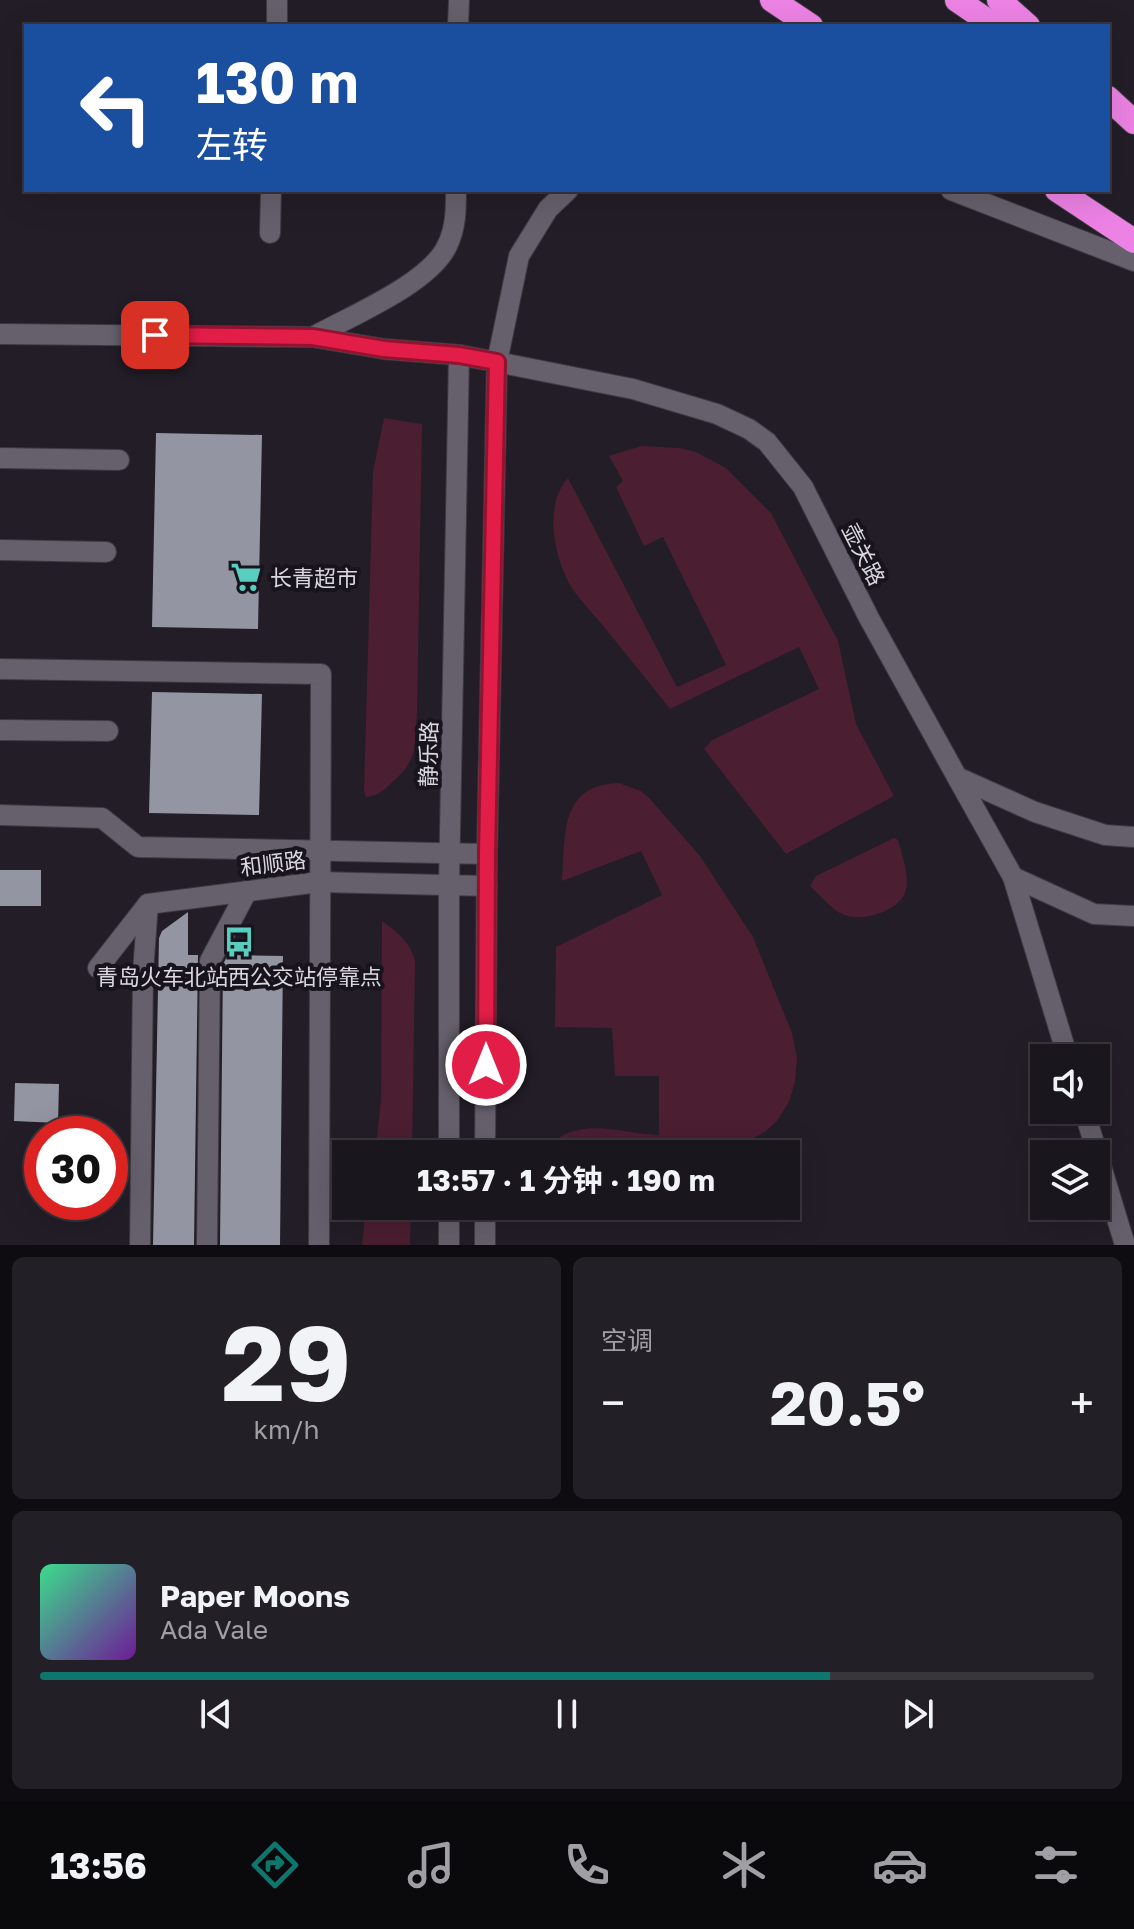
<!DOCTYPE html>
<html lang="zh">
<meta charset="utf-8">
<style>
:root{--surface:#1a161d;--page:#231f26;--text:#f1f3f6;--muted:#9f9fa4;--line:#38353b;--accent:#0f766e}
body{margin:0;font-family:"Golos Text","Noto Sans SC",sans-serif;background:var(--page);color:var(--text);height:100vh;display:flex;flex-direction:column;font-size:30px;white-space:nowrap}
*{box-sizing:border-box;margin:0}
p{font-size:26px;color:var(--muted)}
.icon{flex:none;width:44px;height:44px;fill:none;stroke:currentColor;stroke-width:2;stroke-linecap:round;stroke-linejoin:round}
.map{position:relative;height:1245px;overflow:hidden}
.drawer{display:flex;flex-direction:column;gap:12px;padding:12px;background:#0e0c10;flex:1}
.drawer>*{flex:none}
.guide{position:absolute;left:24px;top:24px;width:1086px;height:168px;border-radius:0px;box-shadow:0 8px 32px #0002,0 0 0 2px var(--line);background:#1a4fa0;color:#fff;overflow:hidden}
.buttons{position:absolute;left:1030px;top:1044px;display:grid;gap:16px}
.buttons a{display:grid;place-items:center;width:80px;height:80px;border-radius:0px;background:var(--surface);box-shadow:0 8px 32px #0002,0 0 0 2px var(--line);font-size:40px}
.speed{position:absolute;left:24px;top:1116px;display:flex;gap:16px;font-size:40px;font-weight:700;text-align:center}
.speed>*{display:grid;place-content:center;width:104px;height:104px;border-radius:50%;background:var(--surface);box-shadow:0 8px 32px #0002,0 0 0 2px var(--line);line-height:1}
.speed .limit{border:12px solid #d22;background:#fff;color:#111}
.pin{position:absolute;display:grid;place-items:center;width:68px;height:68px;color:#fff;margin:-34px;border-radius:16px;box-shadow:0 4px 12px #0006}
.me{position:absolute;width:88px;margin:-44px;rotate:0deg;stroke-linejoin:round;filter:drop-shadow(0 0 6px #0008)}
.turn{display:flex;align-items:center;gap:28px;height:168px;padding:0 40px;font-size:36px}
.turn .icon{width:104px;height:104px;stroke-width:2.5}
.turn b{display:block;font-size:56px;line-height:68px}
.big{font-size:60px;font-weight:700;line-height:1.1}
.drawer .widget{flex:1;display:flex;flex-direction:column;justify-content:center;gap:12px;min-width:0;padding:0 28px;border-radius:12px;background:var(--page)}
.drawer .dial{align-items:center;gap:0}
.dial b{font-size:104px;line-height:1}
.song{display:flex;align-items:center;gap:24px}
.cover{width:96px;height:96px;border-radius:12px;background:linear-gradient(135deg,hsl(150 70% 55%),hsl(280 70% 35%))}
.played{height:8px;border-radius:4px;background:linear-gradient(90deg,var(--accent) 75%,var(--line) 75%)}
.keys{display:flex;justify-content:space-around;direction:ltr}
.heat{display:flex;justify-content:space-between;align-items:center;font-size:44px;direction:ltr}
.drawer .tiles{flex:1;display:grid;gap:12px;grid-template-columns:1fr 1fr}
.widget:last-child{grid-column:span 2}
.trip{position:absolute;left:332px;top:1140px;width:468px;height:80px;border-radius:0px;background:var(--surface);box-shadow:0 8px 32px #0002,0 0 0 2px var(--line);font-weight:700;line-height:80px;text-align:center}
.tab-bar{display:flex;height:128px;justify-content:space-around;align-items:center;background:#0a090c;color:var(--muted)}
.tab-bar .icon{width:56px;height:56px}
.tab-bar .active{color:var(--accent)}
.tab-bar b{font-size:36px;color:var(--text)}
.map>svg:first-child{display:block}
.green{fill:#4b1e32}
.building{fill:#9495a2}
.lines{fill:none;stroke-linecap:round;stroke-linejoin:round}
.minor-casing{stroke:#3d3a41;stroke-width:22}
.highway-casing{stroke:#3d3a41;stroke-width:26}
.minor{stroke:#65606c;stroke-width:20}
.highway{stroke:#ec82e4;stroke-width:24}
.route-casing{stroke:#92132f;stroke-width:20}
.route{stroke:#e11d48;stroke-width:14}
.labels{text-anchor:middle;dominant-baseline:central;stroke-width:8;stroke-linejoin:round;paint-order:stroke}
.street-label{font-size:22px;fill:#dad7de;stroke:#18141e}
.poi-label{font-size:22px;fill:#dad7de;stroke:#18141e;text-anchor:start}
</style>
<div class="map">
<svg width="1134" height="1245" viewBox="0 0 1134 1245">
<rect width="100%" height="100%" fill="#221d27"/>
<!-- green -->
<g class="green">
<path d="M 384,418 L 422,424 L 417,713 C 414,751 419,760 388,786 C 381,793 376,796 366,797 L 364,790 L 373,472 Z"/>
<path d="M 641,446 L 679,448 L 696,452 L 726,468 L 771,513 L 838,641 L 856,724 L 894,796 L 786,854 L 704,749 L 712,740 L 819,689 L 799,647 L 670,709 C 648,681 626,654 604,627 C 594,614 581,602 572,588 C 554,559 543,505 568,478 L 677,687 L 726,665 L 663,537 L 644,546 L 616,487 L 623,481 L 609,456 Z"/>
<path d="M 619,783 L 641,791 L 650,799 L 700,856 L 753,937 L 792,1033 L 797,1058 L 795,1082 L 789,1102 L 777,1121 L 765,1132 L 721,1154 L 565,1154 L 558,1145 L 560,1137 C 590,1119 626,1134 659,1135 L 659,1076 L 615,1076 L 612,1028 L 555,1027 L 556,947 L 662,895 L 641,851 L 562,881 C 566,836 558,785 619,783 Z"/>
<path d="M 894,838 L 898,840 C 908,876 919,902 874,915 C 862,918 849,919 838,912 C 828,905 819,894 810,886 L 816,876 Z"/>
<path d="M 382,921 C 397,932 411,942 415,961 L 412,1154 L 375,1154 L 381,1100 Z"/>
<path d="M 366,1206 L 411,1206 L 410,1245 L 362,1245 Z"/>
</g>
<!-- building -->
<g class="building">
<path d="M 156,433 L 262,435 L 258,629 L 152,627 Z"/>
<path d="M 152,692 L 262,694 L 259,815 L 149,813 Z"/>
<rect x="0" y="870" width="41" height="36"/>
<path d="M 188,912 L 188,955 L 198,955 L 194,1245 L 153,1245 L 159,938 L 162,931 Z"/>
<path d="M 228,955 L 283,956 L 280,1245 L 220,1245 L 223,964 Z"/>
<path d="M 15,1083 L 59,1084 L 58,1123 L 14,1121 Z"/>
</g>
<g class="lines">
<!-- minor casing -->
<g class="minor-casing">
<g id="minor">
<path d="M 277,26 L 277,0"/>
<path d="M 458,26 L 459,0"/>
<path d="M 951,190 L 1134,261"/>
<path d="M 270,233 L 271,190"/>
<path d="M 0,334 L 313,337 L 384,349 L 459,355 L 497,362 L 633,389 L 717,414 L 749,429 L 767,442 L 803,487 L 869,618 L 957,777 L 1035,812 L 1105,835 L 1134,837"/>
<path d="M 313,337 C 350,316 429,284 447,246 C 456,228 456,209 456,190"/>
<path d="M 0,458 L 119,460"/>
<path d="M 0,550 L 106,552"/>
<path d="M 0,669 L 321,674 L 319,1245"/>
<path d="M 0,730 L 108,731"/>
<path d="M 957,777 L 1013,877 L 1094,914 L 1134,916"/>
<path d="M 0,815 L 102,818 L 138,847 L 487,854"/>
<path d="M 1013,877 L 1068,1058"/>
<path d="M 98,968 L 148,904 L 319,882 L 487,886"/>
<path d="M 1084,1110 L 1125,1245"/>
<path d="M 449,1154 L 449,886 L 459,355"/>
<path d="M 485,1154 L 487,854 L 497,362 L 519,256 L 548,209 L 568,190"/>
<path d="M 449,1206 L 449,1245"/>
<path d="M 140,1245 L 143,972 L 148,904"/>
<path d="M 207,1245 L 210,961 L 247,891"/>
<path d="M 485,1245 L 485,1206"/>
</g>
</g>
<!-- highway casing -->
<g class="highway-casing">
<g id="highway">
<path d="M 772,0 L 811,26"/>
<path d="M 957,0 L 995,26"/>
<path d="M 999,0 L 1028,26"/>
<path d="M 1108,98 L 1134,122"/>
<path d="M 1057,190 L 1134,241"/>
</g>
</g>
<!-- minor -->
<use href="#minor" class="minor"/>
<!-- highway -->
<use href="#highway" class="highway"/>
</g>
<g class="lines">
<!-- route casing -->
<g class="route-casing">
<path id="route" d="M 155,335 L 313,337 L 384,349 L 459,355 L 497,362 L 487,854 L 486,1065"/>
</g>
<!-- route -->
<use href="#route" class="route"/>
</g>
<!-- icons -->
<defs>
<g id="supermarket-bare" transform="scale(2.4)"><path d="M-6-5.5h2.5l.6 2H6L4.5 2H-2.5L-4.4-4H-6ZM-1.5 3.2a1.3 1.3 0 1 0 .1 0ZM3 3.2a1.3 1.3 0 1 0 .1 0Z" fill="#59cebe" stroke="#18141e" stroke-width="2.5" paint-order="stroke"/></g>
<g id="bus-bare" transform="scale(2.4)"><path d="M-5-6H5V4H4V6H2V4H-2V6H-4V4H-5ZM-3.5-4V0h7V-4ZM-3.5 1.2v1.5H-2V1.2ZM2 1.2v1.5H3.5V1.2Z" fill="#59cebe" stroke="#18141e" stroke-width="2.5" paint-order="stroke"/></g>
</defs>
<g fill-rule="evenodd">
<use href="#supermarket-bare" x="246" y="577"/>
<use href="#bus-bare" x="239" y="942"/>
</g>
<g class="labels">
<!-- street labels -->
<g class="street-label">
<text transform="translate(864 554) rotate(63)">壶关路</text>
<text transform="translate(428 754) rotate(-89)">静乐路</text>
<text transform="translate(273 863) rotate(-7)">和顺路</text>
</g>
<!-- poi labels -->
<g class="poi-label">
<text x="270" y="577">长青超市</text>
<text x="239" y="976" text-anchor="middle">青岛火车北站西公交站停靠点</text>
</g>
</g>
</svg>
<div class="buttons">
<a><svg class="icon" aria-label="sound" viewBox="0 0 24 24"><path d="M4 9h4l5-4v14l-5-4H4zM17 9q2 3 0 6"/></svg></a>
<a><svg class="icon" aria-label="layers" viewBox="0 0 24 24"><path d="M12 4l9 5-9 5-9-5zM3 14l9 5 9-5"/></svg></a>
</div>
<div class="speed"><div class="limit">30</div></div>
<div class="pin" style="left:155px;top:335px;background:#d93025"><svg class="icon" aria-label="arrive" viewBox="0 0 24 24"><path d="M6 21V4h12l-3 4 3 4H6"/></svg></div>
<svg class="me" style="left:486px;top:1065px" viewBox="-20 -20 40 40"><circle r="17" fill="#e11d48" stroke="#fff" stroke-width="3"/><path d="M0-11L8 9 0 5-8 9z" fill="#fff"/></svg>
<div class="trip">13:57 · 1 分钟 · 190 m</div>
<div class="guide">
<div class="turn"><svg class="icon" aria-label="left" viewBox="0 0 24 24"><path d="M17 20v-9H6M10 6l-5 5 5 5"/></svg><div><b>130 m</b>左转</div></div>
</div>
</div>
<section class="drawer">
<div class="tiles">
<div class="widget dial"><b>29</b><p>km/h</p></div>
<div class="widget"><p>空调</p>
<div class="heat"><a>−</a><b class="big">20.5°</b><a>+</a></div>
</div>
<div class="widget">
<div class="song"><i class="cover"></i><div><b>Paper Moons</b><p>Ada Vale</p></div></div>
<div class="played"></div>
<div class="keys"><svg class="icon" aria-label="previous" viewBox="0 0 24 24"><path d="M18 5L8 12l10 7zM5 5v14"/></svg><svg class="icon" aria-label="pause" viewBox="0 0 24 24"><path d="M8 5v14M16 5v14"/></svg><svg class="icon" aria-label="next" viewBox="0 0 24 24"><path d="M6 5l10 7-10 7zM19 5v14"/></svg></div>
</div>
</div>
</section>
<nav class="tab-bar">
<b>13:56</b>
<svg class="icon active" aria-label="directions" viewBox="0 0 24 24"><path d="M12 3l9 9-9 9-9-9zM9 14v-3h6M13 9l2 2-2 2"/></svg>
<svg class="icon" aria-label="music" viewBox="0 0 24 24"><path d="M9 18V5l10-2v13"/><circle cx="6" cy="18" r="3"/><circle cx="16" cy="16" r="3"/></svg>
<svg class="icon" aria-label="phone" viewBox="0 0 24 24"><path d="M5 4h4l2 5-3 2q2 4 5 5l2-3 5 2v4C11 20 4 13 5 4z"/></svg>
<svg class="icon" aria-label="climate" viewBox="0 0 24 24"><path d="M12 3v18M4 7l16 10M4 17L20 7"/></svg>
<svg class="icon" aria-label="car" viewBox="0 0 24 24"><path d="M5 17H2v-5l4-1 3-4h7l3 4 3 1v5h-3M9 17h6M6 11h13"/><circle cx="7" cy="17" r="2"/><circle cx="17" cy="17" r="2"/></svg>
<svg class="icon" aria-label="filters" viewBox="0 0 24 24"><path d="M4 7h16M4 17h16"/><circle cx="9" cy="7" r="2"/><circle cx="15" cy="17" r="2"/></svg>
</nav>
